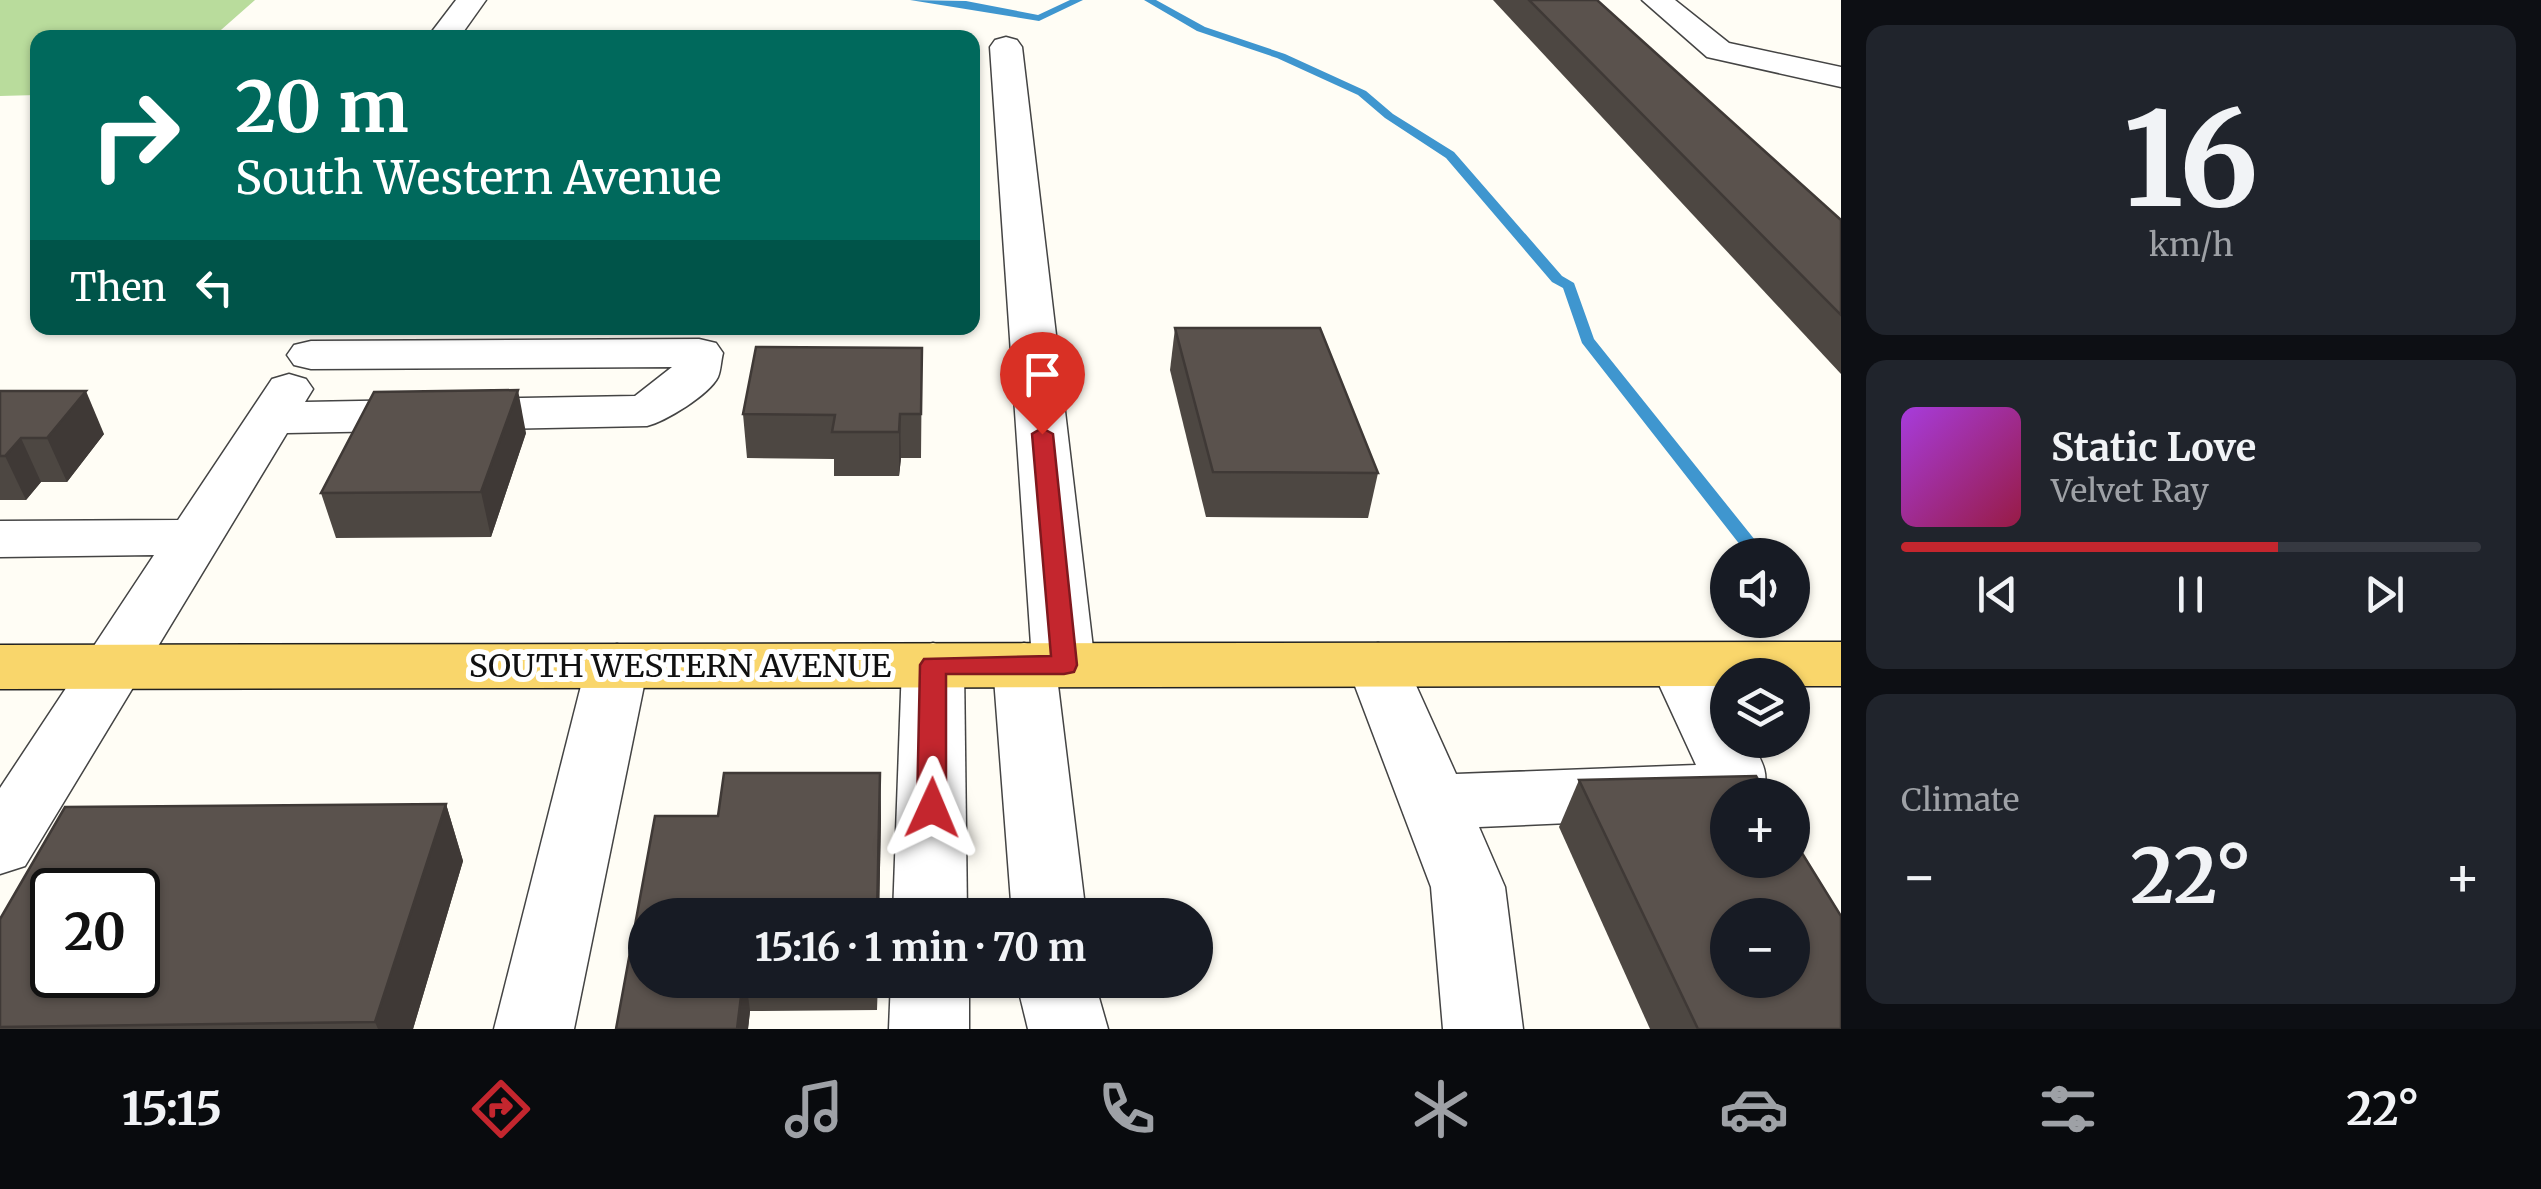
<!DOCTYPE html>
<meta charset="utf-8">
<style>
:root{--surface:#171b24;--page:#20242c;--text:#f1f3f6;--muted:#9ea1a6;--line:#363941;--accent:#c4262e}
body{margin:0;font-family:Merriweather,serif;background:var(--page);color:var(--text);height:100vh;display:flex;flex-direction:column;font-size:38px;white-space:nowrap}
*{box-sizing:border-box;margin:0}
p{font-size:32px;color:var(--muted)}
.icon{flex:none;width:55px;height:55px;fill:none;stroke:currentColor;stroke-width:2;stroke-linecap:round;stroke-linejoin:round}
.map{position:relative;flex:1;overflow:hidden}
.details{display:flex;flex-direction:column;gap:25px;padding:25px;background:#0d0f14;width:700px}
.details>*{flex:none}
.top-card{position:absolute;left:30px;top:30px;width:950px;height:305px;border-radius:20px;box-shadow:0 2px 8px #0004;background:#00695c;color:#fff;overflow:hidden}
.buttons{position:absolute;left:1710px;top:538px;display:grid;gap:20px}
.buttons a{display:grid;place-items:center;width:100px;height:100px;border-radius:50%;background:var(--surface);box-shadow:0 2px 8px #0004;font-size:50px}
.speed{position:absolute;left:30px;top:868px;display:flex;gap:20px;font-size:50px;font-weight:700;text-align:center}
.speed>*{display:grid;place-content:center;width:130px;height:130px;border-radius:50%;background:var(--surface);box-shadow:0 2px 8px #0004;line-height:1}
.speed .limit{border:5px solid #111;border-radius:15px;background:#fff;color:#111}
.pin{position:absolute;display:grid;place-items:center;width:85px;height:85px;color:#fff;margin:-102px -42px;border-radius:50% 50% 50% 0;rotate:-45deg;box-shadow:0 0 10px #0007}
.pin .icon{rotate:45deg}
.me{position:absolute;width:110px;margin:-55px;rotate:1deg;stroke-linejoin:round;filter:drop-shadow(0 0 8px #0008)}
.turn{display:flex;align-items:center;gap:35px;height:210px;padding:0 40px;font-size:45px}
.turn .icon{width:130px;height:130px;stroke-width:2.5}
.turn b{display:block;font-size:70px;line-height:85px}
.then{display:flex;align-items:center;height:95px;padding:0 40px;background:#0003;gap:20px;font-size:38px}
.big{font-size:75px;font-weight:700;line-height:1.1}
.details .card{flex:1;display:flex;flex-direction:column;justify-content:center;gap:15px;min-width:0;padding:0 35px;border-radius:20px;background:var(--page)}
.details .dial{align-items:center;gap:0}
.dial b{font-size:130px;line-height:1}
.song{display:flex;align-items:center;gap:30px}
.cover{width:120px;height:120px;border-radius:15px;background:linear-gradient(135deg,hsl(280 70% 55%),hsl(340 70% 35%))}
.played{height:10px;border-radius:5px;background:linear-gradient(90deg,var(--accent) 65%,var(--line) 65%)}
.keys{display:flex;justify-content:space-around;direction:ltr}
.heat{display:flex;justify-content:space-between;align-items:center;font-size:55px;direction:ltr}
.trip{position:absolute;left:628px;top:898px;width:585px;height:100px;border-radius:50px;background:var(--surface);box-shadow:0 2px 8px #0004;font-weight:700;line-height:100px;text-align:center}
.menu{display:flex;height:160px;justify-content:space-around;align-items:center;background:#090b0e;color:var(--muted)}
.menu .icon{width:70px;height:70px}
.menu .current{color:var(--accent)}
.menu b{font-size:45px;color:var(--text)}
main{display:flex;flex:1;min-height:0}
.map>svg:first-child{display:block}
.forest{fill:#b9dc9c}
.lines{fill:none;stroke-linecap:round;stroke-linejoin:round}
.stream{fill:#3f96cf;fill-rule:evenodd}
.minor-casing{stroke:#444;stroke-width:3}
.major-casing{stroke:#222;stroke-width:3}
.minor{fill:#fff;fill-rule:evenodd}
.major{fill:#f9d66b;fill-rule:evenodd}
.wall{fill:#4d4742}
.shaded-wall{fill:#3f3936}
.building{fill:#5a524d;stroke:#3f3936;stroke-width:2.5;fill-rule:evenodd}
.route{fill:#c4262e;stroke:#7f191e;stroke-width:2.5}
.labels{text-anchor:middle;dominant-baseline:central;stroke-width:10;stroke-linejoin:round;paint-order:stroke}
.street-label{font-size:32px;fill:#111;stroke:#fff}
</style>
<main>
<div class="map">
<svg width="1841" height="1029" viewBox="0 0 1841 1029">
<rect width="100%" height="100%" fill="#fffdf5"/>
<!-- forest -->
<path class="forest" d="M 0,0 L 255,0 L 213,37 L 38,38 L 37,95 L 0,96 Z"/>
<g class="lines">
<!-- stream -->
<g class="stream">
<path d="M 910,0 L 966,1 L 1038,15 L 1070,0 L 1083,0 L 1039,21 Z"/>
<path d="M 1144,0 L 1156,0 L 1205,27 L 1285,54 L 1366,91 L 1393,114 L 1454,152 L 1562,276 L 1574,283 L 1594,339 L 1767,555 L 1748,555 L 1582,343 L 1563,288 L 1552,282 L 1446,158 L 1385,118 L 1358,95 L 1277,58 L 1197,31 Z"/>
<path d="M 1792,592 L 1799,594 L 1805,602 L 1803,606 L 1792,607 Z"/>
</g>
<!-- minor casing -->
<g class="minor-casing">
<g id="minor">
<path d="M 456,0 L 486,0 L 459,38 L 427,38 Z"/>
<path d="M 1642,0 L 1675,0 L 1729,43 L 1841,67 L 1841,87 L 1707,57 Z"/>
<path d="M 1006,37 L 1017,40 L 1022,47 L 1095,665 L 1086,680 L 1058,685 L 1086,915 L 1012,915 L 993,665 L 1002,650 L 1024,643 L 1031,645 L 990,47 L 995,40 Z"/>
<path d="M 699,339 L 716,343 L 723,353 C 721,360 721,370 718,377 C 709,395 666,421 647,426 L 287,433 L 25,866 L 0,874 L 0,788 L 154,555 L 0,557 L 0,521 L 178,520 L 272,379 L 289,374 L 306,379 L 313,389 L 305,402 L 635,396 L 672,367 L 311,369 L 294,365 L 287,355 L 294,345 L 311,341 Z"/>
<path d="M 933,643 L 955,650 L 964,665 L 967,915 L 893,915 L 902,665 L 911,650 Z"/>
<path d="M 1378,643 L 1400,650 L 1456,774 L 1696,765 L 1650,665 L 1659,650 L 1681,643 L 1703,650 L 1728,695 L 1728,740 L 1750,740 C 1761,760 1771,773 1762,795 L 1728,795 L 1728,816 L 1479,827 L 1505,887 L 1523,1029 L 1443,1029 L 1431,887 L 1347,665 L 1356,650 Z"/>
<path d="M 617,644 L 639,651 L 648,666 L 574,1029 L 494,1029 L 586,666 L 595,651 Z"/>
<path d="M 891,980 L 969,980 L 969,1029 L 889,1029 Z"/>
<path d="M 1016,980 L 1094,980 L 1108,1029 L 1028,1029 Z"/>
</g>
</g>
<!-- major casing -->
<g class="major-casing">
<path id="major" d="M 1841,642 L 1841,686 L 1792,686 L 1792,675 L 1728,675 L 1728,686 L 0,689 L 0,645 Z"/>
</g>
<!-- minor -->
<use href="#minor" class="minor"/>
<!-- major -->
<use href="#major" class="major"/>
</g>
<!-- wall -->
<g class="wall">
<path d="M 1493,0 L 1597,0 L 1841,220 L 1841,374 Z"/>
<path d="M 1175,328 L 1378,473 L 1368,518 L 1206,517 L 1170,370 Z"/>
<path d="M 922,348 L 921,458 L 901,458 L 899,476 L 834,476 L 834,459 L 747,458 L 743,414 Z"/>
<path d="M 0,391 L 104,434 L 67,482 L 41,482 L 26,500 L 0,500 Z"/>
<path d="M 526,433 L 491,537 L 336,538 L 321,493 Z"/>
<path d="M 724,773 L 880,773 L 881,820 L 879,915 L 645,915 L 645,980 L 878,980 L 877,1010 L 750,1011 L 748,1029 L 616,1029 L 655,816 L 718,816 Z"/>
<path d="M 1579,780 L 1841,1029 L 1650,1029 L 1559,827 Z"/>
<path d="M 446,804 L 463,861 L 413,1029 L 0,1029 L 0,919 Z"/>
</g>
<!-- shaded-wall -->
<g class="shaded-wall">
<path d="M 518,390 L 526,433 L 491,537 L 481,492 Z"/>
<path d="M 86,391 L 104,434 L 67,482 L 47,438 Z"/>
<path d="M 900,414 L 901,458 L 899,476 L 899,432 Z"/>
<path d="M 21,438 L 41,482 L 26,500 L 5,456 Z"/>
<path d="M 880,773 L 881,820 L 879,915 L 877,915 Z"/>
<path d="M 446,804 L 463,861 L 413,1029 L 378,1029 L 375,1022 Z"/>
<path d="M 743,980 L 746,980 L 750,1011 L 748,1029 L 737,1029 Z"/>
</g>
<!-- building -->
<g class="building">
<path d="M 1529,0 L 1597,0 L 1841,220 L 1841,315 Z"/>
<path d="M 1175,328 L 1320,328 L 1378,473 L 1213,472 Z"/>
<path d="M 756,347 L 922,348 L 921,414 L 900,414 L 899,432 L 832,432 L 835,415 L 743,414 Z"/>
<path d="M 518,390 L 481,492 L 321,493 L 374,392 Z"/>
<path d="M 0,391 L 86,391 L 47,438 L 21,438 L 5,456 L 0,456 Z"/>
<path d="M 724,773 L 880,773 L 877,915 L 645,915 L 645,980 L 743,980 L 737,1029 L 616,1029 L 655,816 L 718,816 Z"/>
<path d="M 1756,776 L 1767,795 L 1728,795 L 1728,860 L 1792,860 L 1792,837 L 1841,916 L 1841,1029 L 1698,1029 L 1579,780 ZM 1728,915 L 1792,915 L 1792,980 L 1728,980 Z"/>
<path d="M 446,804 L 375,1022 L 0,1027 L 0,919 L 65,807 ZM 52,890 L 138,890 L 138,975 L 52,975 Z"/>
</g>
<!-- route -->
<path class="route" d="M 1042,428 L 1053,434 L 1077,665 L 1074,672 L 1064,674 L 946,674 L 946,808 L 942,816 L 932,819 L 921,816 L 917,808 L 920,665 L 924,659 L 1051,656 L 1032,434 Z"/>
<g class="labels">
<!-- street labels -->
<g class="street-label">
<text x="680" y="666">SOUTH WESTERN AVENUE</text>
</g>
</g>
</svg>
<div class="buttons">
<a><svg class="icon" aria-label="sound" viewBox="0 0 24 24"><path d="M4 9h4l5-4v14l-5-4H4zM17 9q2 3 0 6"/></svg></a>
<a><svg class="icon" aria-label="layers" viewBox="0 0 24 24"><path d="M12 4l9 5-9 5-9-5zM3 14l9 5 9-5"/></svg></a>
<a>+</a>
<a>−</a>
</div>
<div class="speed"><div class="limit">20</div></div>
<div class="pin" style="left:1042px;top:434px;background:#d93025"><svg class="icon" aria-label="arrive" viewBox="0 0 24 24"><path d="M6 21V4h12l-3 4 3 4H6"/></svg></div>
<svg class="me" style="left:932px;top:808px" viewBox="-20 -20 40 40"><path d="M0-17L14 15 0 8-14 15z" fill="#c4262e" stroke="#fff" stroke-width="4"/></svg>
<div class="trip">15:16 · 1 min · 70 m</div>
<div class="top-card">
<div class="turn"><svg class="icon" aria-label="right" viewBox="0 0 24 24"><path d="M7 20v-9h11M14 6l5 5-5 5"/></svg><div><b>20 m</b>South Western Avenue</div></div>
<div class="then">Then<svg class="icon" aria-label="left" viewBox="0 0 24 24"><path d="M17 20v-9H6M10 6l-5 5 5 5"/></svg></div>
</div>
</div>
<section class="details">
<div class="card dial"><b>16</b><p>km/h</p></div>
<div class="card">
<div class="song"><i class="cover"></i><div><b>Static Love</b><p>Velvet Ray</p></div></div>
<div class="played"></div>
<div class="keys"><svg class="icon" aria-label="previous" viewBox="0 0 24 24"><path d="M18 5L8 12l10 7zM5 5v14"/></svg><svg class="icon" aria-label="pause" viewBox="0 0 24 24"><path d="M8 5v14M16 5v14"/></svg><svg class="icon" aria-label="next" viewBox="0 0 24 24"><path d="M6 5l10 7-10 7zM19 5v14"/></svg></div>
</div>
<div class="card"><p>Climate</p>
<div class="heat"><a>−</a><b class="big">22°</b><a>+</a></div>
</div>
</section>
</main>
<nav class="menu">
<b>15:15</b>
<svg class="icon current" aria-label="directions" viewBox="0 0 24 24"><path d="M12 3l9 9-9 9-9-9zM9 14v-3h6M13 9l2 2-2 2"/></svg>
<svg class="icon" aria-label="music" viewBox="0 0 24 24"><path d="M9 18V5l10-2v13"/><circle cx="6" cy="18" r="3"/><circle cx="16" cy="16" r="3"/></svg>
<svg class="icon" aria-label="phone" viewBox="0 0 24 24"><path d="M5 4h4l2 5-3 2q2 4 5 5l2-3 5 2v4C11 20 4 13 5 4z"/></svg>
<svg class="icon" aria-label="climate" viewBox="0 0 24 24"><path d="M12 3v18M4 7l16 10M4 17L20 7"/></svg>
<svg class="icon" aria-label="car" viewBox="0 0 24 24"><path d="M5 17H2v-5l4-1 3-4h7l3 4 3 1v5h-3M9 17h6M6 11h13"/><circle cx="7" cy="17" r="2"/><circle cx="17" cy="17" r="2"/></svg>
<svg class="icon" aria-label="filters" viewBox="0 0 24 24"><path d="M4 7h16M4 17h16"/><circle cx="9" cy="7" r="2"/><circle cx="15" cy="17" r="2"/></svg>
<b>22°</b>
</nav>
